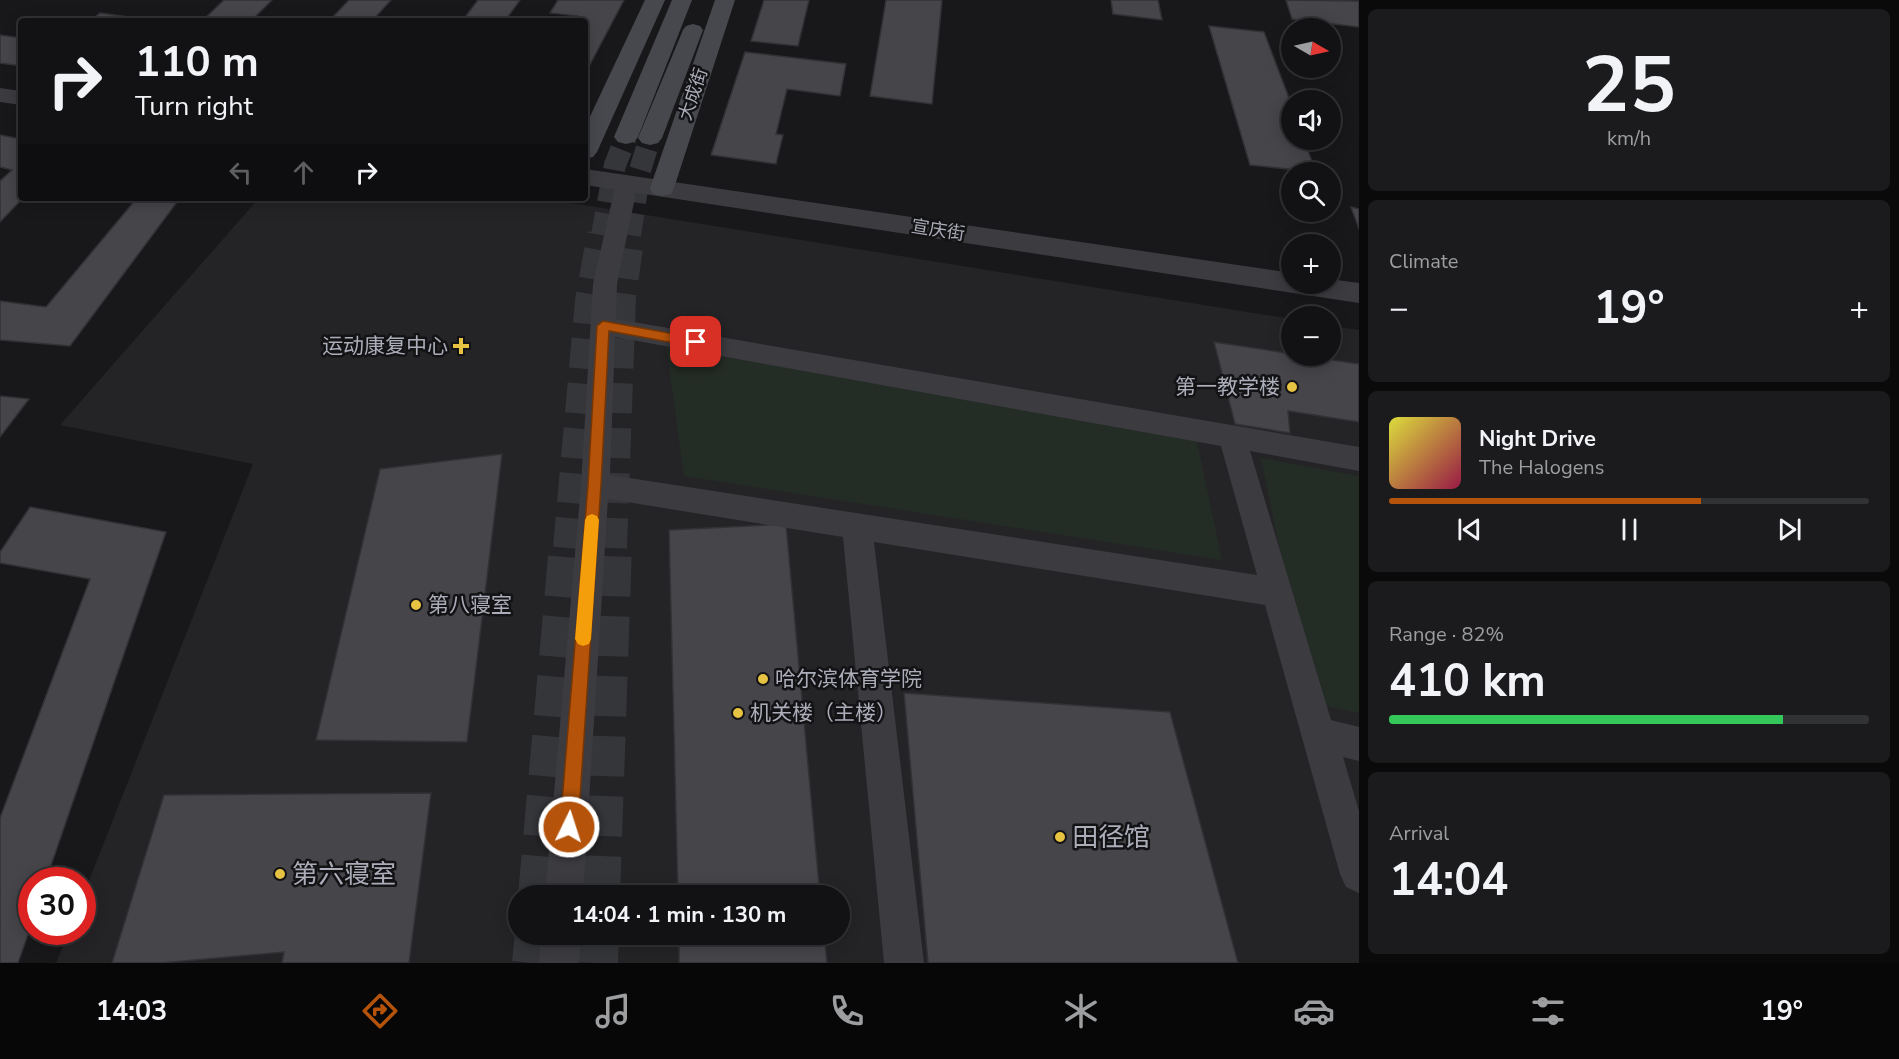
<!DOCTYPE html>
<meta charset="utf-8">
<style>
:root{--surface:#121214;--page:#1b1b1d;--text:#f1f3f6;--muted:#9c9ea0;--line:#313234;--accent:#b45309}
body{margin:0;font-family:"Nunito Sans","Noto Sans SC",sans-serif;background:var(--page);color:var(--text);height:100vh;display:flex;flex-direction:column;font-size:22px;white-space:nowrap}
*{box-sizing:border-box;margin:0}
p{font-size:20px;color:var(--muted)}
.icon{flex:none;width:33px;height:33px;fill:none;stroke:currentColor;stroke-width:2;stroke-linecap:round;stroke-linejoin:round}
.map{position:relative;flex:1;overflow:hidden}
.drawer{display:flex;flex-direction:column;gap:9px;padding:9px;background:#0a0a0b;width:540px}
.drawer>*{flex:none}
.guide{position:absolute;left:18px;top:18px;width:570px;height:183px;border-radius:6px;box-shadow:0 3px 15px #0003,0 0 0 2px var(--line);background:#121214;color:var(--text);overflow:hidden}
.needle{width:39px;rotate:99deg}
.buttons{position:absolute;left:1281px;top:18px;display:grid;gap:12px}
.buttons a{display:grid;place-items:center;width:60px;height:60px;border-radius:50%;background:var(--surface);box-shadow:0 3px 15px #0003,0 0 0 2px var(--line);font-size:30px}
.speed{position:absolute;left:18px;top:867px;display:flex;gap:12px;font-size:30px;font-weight:700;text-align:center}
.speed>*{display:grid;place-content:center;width:78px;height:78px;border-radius:50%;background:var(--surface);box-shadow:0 3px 15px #0003,0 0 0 2px var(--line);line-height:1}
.speed .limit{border:9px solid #d22;background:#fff;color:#111}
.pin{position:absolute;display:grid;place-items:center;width:51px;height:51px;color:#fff;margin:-26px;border-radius:12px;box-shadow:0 3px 9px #0006}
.me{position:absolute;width:66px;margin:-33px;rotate:4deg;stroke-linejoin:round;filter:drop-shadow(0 0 4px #0008)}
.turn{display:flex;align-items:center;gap:21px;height:126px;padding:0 18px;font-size:27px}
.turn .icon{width:78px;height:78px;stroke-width:2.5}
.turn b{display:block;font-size:42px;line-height:51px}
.lanes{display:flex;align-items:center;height:57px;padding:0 18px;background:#0003;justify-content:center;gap:30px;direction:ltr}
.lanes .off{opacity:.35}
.big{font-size:45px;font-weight:700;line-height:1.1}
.drawer .widget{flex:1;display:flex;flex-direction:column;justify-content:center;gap:9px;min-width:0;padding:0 21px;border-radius:9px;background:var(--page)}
.drawer .dial{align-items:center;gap:0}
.dial b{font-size:78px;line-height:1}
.song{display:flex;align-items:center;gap:18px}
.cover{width:72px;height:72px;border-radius:9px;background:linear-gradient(135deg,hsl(60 70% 55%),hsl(340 70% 35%))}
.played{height:6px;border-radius:3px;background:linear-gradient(90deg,var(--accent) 65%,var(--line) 65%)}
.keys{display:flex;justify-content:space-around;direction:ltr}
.heat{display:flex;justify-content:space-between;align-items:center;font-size:33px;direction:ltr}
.charge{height:9px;border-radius:4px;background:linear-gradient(90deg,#34c759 82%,var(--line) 0)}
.trip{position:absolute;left:508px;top:885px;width:342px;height:60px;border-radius:30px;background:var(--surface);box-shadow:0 3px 15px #0003,0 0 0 2px var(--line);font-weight:700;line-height:60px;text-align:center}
.tab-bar{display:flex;height:96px;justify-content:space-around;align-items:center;background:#070708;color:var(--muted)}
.tab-bar .icon{width:42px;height:42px}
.tab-bar .selected{color:var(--accent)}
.tab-bar b{font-size:27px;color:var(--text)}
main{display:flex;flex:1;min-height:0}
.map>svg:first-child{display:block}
.built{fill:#242427;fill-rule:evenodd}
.green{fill:#242c26}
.building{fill:#45454a;stroke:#323236;stroke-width:1.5}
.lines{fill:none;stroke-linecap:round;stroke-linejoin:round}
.secondary-tunnel-far2{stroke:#35363a;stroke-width:22;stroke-dasharray:22 11;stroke-linecap:butt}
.secondary-tunnel-far1{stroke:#35363a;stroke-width:30;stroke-dasharray:30 15;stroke-linecap:butt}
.secondary-tunnel{stroke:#35363a;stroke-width:40;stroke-dasharray:40 20;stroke-linecap:butt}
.minor{fill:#3b3b40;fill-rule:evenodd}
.tertiary{fill:#3b3b40;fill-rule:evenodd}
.secondary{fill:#47484e;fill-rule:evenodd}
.route{fill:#b45309;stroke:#753606;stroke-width:1.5}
.slow{fill:#f59e0b}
.poi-dot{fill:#e6c343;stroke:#131315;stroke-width:2}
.labels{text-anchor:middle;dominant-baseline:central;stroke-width:5;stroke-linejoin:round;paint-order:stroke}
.far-street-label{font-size:18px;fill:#abadb9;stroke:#131315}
.poi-label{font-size:21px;fill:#abadb9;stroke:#131315;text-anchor:start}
.near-poi-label{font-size:26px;fill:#abadb9;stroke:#131315;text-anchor:start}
</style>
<main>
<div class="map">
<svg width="1359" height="963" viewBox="0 0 1359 963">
<rect width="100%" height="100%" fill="#18181a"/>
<!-- built -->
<path class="built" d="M 259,198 L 541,198 L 1291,319 L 1292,356 L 1330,356 L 1331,326 L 1359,330 L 1359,963 L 56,963 L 69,932 L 82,932 L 83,896 L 253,464 L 60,425 ZM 519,896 L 840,896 L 840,934 L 519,934 Z"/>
<!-- green -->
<g class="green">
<path d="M 666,345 L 1196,437 L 1222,560 L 684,476 Z"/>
<path d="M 1261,458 L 1359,476 L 1359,713 L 1311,703 Z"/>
</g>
<!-- building -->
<g class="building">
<path d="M 224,0 L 272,0 L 251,21 L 202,21 Z"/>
<path d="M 349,0 L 391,0 L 372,21 L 329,21 Z"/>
<path d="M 478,0 L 520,0 L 505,21 L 462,21 Z"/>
<path d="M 558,0 L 624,0 L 585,74 L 585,21 L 575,21 L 578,16 L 550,13 Z"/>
<path d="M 764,0 L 809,0 L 798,46 L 751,41 Z"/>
<path d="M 886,0 L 942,0 L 932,104 L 870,96 Z"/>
<path d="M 1111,0 L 1158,0 L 1162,20 L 1113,14 Z"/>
<path d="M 1286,0 L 1359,1 L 1359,27 L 1292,19 Z"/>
<path d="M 100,13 L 136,18 L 132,21 L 90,21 Z"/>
<path d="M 1209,26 L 1264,32 L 1292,106 L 1292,140 L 1304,140 L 1316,172 L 1250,165 Z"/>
<path d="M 0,35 L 21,38 L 21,66 L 0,63 Z"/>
<path d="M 745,52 L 846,64 L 840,96 L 787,89 L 776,134 L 783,135 L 776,164 L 711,155 Z"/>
<path d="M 0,135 L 21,139 L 21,198 L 23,198 L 0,222 L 0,181 L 12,170 L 0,167 Z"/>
<path d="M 137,198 L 180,198 L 70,346 L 0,340 L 0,301 L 46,307 Z"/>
<path d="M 1351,207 L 1359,209 L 1359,229 Z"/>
<path d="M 1214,342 L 1359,364 L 1359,422 L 1288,411 L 1290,433 L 1235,424 Z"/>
<path d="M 0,396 L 29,399 L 0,437 Z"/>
<path d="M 502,454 L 467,742 L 316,740 L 380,469 Z"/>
<path d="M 30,507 L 166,532 L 46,880 L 32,880 L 32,923 L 18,963 L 0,963 L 0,818 L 90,579 L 0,563 L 0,552 Z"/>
<path d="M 786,524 L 820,896 L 678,896 L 669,530 Z"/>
<path d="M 904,693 L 1170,712 L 1238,963 L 928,963 Z"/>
<path d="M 431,793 L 409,963 L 282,963 L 284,952 L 161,963 L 112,963 L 164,795 Z"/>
<path d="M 679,934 L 824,934 L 827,963 L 679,963 Z"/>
</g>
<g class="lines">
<!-- secondary-tunnel-far2 -->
<g class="secondary-tunnel-far2">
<path d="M 602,235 L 615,165 L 626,137"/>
<path d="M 630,235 L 640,170 L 650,138"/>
</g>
<!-- secondary-tunnel-far1 -->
<g class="secondary-tunnel-far1">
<path d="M 568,548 L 590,301 L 602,234"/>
<path d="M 612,548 L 621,296 L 630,234"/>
</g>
<!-- secondary-tunnel -->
<g class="secondary-tunnel">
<path d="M 538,896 L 569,546"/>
<path d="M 600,896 L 612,546"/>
<path d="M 532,963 L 535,934"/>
<path d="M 598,963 L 599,934"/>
</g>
<!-- minor -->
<g class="minor">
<path d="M 627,176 L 635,178 L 638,183 L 617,284 L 616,319 L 1359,447 L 1359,471 L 1250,451 L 1331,720 L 1359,727 L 1359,761 L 1343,757 L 1359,811 L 1359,893 L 1346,887 L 1340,874 L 1265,605 L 874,542 L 924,963 L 884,963 L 843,537 L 608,499 L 583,896 L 545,896 L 581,485 L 593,284 L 616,183 L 619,178 ZM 615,337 L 1221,446 L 1257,575 L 610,475 Z"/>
<path d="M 541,934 L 581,934 L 579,963 L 539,963 Z"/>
</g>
<!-- tertiary -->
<g class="tertiary">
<path d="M 0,88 L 21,91 L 21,105 L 0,102 Z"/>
<path d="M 585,169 L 1292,273 L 1292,284 L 1330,284 L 1330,279 L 1359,283 L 1359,303 L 585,185 Z"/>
</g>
<!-- secondary -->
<g class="secondary">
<path d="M 645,0 L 665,0 L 597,152 L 593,157 L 585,159 L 585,127 Z"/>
<path d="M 672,0 L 692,0 L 638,137 L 634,142 L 626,144 L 618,142 L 614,137 Z"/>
<path d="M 715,0 L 735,0 L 674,188 L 671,194 L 662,196 L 653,194 L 650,188 Z"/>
<path d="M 693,24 L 700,26 L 703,30 L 662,138 L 658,143 L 650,145 L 642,143 L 638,138 L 683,30 L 686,26 Z"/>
</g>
</g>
<!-- route -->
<path class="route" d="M 603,321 L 696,338 L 702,342 L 696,347 L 609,331 L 601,485 L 578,827 L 575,833 L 569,836 L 563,833 L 560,827 L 588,485 L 597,326 Z"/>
<!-- slow -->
<path class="slow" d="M 592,514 L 597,516 L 599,520 L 591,639 L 589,644 L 583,646 L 578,644 L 575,639 L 585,520 L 587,516 Z"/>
<!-- markers -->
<g class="poi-dot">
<path d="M458 337h6v6h6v6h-6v6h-6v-6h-6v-6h6z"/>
<circle cx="1292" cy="387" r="6"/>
<circle cx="416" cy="605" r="6"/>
<circle cx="763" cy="679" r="6"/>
<circle cx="738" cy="713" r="6"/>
<circle cx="1060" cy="837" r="6"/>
<circle cx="280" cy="874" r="6"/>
</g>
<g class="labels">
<!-- far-street labels -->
<g class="far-street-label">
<text transform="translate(693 94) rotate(-71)">大成街</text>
<text transform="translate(938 230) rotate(9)">宣庆街</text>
</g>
<!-- poi labels -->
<g class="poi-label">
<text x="448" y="346" text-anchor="end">运动康复中心</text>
<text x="1280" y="387" text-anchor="end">第一教学楼</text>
<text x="428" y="605">第八寝室</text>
<text x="775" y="679">哈尔滨体育学院</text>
<text x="750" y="713">机关楼（主楼）</text>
</g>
<!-- near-poi labels -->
<g class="near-poi-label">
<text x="1072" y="837">田径馆</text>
<text x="292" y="874">第六寝室</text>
</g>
</g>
</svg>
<div class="buttons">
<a><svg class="needle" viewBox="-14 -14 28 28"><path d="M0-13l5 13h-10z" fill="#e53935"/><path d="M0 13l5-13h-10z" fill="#9c9ea0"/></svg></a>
<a><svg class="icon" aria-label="sound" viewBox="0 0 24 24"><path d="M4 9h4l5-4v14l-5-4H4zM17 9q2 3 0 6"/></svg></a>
<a><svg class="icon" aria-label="search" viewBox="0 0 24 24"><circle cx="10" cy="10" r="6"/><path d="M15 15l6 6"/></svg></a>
<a>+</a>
<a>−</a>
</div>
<div class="speed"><div class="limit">30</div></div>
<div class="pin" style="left:696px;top:342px;background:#d93025"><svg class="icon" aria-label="arrive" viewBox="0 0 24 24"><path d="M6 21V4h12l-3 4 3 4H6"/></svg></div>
<svg class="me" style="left:569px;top:827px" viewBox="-20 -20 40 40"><circle r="17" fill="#b45309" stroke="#fff" stroke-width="3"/><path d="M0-11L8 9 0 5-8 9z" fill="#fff"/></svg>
<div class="trip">14:04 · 1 min · 130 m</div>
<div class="guide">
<div class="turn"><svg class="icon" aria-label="right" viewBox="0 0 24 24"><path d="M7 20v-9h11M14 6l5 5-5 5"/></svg><div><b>110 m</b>Turn right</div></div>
<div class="lanes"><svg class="icon off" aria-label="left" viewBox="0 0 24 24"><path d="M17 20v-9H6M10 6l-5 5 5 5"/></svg><svg class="icon off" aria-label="ahead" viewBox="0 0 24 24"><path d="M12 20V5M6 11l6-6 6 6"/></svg><svg class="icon" aria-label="right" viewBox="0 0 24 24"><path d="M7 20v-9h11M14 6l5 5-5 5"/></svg></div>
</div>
</div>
<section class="drawer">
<div class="widget dial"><b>25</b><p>km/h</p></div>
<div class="widget"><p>Climate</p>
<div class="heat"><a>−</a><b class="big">19°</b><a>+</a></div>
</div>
<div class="widget">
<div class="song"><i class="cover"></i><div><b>Night Drive</b><p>The Halogens</p></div></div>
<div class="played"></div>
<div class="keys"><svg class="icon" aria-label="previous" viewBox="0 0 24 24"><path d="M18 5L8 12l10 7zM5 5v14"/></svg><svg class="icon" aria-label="pause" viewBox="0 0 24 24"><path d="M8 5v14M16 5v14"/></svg><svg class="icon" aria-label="next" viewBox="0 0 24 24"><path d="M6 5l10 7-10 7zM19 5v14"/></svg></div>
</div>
<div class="widget"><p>Range · 82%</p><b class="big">410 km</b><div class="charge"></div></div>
<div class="widget"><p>Arrival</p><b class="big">14:04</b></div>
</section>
</main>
<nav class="tab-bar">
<b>14:03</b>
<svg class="icon selected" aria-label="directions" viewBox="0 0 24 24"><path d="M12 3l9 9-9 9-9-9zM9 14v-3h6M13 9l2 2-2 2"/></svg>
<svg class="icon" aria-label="music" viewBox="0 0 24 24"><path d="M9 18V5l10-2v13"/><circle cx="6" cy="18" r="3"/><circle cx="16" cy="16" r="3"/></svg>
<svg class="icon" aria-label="phone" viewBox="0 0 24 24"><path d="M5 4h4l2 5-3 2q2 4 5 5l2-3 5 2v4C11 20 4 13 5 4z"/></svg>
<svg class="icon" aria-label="climate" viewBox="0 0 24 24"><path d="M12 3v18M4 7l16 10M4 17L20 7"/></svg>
<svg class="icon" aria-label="car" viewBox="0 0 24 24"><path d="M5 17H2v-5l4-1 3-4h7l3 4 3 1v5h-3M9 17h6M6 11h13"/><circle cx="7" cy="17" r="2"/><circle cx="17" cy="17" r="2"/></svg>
<svg class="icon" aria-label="filters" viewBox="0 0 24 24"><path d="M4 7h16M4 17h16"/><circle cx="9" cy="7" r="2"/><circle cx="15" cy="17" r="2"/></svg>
<b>19°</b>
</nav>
